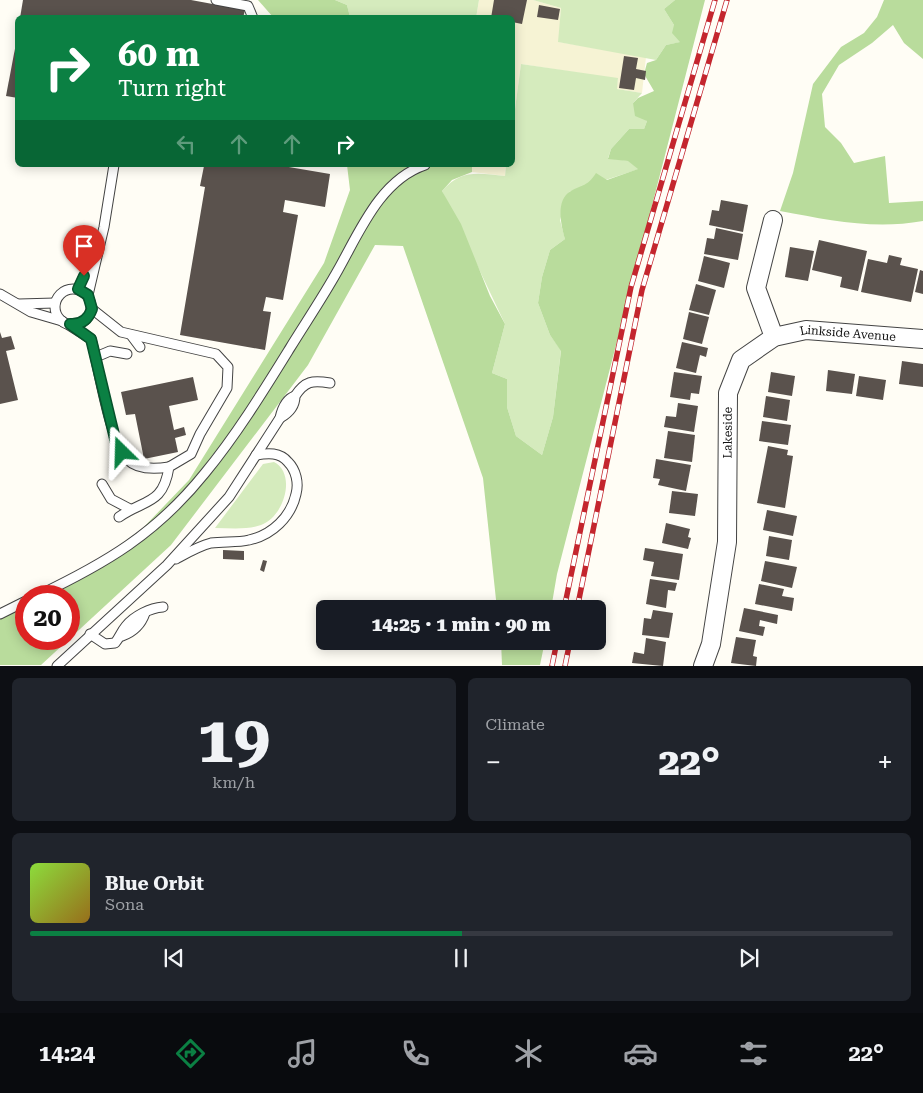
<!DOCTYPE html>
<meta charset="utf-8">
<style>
:root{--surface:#171b24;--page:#20242c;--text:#f1f3f6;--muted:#9ea1a6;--line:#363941;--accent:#0b8043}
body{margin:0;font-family:"Roboto Serif",serif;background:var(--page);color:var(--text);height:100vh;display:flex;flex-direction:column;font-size:19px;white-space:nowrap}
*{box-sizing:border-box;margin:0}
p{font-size:16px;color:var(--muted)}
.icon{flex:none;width:28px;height:28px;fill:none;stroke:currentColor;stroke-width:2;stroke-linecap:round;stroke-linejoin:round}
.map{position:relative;height:666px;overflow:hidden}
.side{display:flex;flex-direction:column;gap:12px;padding:12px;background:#0d0f14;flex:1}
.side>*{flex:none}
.guide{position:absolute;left:15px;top:15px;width:500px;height:152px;border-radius:8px;box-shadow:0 2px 12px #0003;background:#0b8043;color:#fff;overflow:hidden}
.speed{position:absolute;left:15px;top:585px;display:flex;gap:10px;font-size:25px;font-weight:700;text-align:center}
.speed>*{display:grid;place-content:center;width:65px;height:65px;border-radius:50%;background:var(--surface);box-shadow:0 2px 12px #0003;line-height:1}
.speed .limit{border:8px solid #d22;background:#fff;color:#111}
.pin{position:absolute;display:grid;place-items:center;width:42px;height:42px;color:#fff;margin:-51px -21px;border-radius:50% 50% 50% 0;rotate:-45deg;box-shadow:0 0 5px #0007}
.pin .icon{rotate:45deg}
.me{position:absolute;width:55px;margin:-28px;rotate:338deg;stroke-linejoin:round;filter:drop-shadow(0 0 4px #0008)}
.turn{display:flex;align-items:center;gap:18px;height:105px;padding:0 20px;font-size:22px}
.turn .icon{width:65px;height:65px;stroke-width:2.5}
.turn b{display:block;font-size:35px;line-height:42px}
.lanes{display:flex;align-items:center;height:48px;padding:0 20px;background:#0003;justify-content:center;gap:25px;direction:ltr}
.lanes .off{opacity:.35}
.big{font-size:38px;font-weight:800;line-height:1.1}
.side .card{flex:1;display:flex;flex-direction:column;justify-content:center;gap:8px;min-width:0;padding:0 18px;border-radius:8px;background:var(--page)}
.side .dial{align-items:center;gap:0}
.dial b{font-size:65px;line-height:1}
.song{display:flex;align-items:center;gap:15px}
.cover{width:60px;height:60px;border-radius:8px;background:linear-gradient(135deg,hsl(90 70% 55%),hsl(40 70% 35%))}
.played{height:5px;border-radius:2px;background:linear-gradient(90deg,var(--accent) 50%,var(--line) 50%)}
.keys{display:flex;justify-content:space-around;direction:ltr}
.heat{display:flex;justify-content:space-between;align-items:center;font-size:28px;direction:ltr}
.side .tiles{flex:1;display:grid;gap:12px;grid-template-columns:1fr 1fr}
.card:last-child{grid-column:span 2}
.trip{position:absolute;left:316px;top:600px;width:290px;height:50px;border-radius:8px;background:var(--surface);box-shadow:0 2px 12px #0003;font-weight:800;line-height:50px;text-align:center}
.tabs{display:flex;height:80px;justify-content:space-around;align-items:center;background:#090b0e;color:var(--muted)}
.tabs .icon{width:35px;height:35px}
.tabs .selected{color:var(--accent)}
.tabs b{font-size:22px;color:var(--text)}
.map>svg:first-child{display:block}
.farmland{fill:#f6f3d4}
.green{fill:#d5ebbd}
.forest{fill:#b9dc9c}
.building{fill:#5a524d}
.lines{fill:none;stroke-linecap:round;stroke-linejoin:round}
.lane-casing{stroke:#444;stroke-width:11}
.street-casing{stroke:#444;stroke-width:20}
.lane{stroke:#fff;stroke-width:9}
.street{stroke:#fff;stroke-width:18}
.rail-casing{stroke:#c4262e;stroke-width:5.5}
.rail{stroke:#fff;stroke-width:4;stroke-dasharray:11;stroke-linecap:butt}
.route-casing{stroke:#07532c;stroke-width:12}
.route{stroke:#0b8043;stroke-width:9}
.labels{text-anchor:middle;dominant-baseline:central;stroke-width:5;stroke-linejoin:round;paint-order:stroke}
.street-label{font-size:12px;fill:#111;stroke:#fff}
</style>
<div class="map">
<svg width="923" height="666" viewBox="0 0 923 666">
<rect width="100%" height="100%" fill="#fffdf5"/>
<!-- farmland -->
<g class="farmland">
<path d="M 479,0 L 533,0 L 561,8 L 559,42 L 646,57 L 642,93 L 616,89 L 618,79 L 521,64 L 513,124 L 512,18 L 476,18 Z"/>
<path d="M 472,165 L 506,165 L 505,176 L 472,172 Z"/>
</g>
<!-- green -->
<g class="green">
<path d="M 335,0 L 479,0 L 476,18 L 350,17 L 347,5 Z"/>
<path d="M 533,0 L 675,0 L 664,9 L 674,25 L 681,42 L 666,45 L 656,60 L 558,42 L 561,8 Z"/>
<path d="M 521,64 L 618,78 L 617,89 L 642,93 L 633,103 L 647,121 L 644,129 L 629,129 L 611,149 L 608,158 L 629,161 L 639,169 L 569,192 L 560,220 L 565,239 L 550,250 L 542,277 L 538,303 L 550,335 L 561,350 L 553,417 L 542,455 L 516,436 L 507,407 L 507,379 L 492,373 L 505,324 L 442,191 C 461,169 478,173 505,176 L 506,165 L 512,165 L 513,124 Z"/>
<path d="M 274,462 C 297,474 284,517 261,525 C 247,530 230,528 215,528 L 263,464 Z"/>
</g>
<!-- forest -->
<g class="forest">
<path d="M 258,0 L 335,0 L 347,5 L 350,17 L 273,17 Z"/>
<path d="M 675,0 L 705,0 L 557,574 L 551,609 L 497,609 L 483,478 L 403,246 L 375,245 L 308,365 L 171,545 L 41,665 L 0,665 L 0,615 L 26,602 L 26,639 L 69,639 L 69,596 L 39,596 L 62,586 L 142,529 L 189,480 L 324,263 L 350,190 L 347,165 L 472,165 L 472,172 L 452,180 L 442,191 L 461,224 L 490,296 L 505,324 L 492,373 L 507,379 L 507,407 L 516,436 L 542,455 L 553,417 L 561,351 L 550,335 L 538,303 L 542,277 L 550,250 L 565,239 C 561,225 555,200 571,191 C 583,184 587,187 596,173 L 607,180 L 638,169 L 628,161 L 608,159 L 611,149 L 629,129 L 644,129 L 647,121 L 635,116 L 633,103 L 638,98 L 654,91 L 644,74 L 647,63 L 656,60 L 666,45 L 680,42 L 672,33 L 674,25 L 664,9 Z"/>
<path d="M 884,0 L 923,0 L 923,59 L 904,43 L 893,25 L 872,43 L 839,65 L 822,94 L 825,127 L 841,143 L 854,163 L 885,156 L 889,203 L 923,201 L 923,221 C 873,230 829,220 780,211 L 793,173 L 813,84 L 841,47 L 864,33 L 877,17 Z"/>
<path d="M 501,641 L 545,641 L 540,665 L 502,665 Z"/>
</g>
<!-- building -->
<g class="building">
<path d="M 23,0 L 191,0 L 245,10 L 243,18 L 20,18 Z"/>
<path d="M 494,0 L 527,0 L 522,24 L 512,22 L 512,18 L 491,18 Z"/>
<path d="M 539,5 L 560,9 L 558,20 L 537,17 Z"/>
<path d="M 17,38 L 18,38 L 18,98 L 6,96 Z"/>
<path d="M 624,56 L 638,58 L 636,69 L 646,71 L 645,80 L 636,78 L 634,90 L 619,88 Z"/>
<path d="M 277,165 L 330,174 L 325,207 L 285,200 L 283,212 L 298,215 L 283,300 L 266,297 L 263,311 L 271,312 L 265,350 L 180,335 L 205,187 L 200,186 L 204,166 Z"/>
<path d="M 721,200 L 748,205 L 743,232 L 709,225 L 712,210 L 719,211 Z"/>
<path d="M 716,228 L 743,234 L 738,260 L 704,254 L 707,238 L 714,239 Z"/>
<path d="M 819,240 L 867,251 L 858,291 L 840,287 L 842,277 L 812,270 Z"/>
<path d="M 790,247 L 814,251 L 808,281 L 785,277 Z"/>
<path d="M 889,255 L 902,258 L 900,265 L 918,269 L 911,302 L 861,292 L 868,259 L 887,263 Z"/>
<path d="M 704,256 L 730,263 L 724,288 L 698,281 Z"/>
<path d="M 920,270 L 923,271 L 923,294 L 915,292 Z"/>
<path d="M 696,284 L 716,290 L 709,315 L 689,310 Z"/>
<path d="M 689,312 L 709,317 L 702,344 L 683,339 Z"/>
<path d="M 0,332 L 2,338 L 11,336 L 15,349 L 6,351 L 18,400 L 0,404 Z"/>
<path d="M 682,342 L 708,348 L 706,357 L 700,355 L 696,373 L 676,368 Z"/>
<path d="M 902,361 L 923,364 L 923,387 L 899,384 Z"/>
<path d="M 828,370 L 855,374 L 852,394 L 826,391 Z"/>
<path d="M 674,372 L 702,376 L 699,394 L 691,393 L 690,400 L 670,397 Z"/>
<path d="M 771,372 L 795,376 L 792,396 L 768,392 Z"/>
<path d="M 859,376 L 886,380 L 883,400 L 856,396 Z"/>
<path d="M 193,377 L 198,400 L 169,406 L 174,430 L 184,427 L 186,435 L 175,438 L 178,452 L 144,459 L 135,414 L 126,415 L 121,392 Z"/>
<path d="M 766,396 L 790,400 L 787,421 L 763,417 Z"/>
<path d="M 678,403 L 698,406 L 694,432 L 664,427 L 666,416 L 676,417 Z"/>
<path d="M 762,421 L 791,425 L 788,445 L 759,441 Z"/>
<path d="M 668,431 L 695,435 L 692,462 L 664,458 Z"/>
<path d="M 768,446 L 788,450 L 787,455 L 793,456 L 785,508 L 757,503 Z"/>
<path d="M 656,459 L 691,465 L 686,491 L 658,485 L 660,479 L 653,478 Z"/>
<path d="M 672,491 L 698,494 L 695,516 L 669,513 Z"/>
<path d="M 767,510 L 797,516 L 793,536 L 763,530 Z"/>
<path d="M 666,523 L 690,529 L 688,537 L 691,538 L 688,549 L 662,543 Z"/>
<path d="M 769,536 L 792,540 L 789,560 L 766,556 Z"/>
<path d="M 645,548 L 683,554 L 679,580 L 651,576 L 654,562 L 643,560 Z"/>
<path d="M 223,550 L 244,551 L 244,560 L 223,559 Z"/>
<path d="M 263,560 L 267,561 L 264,572 L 260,570 Z"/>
<path d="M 765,561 L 797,567 L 792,588 L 761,581 Z"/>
<path d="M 650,579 L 677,583 L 675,591 L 668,590 L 666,608 L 646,604 Z"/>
<path d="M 759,584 L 784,589 L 782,596 L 794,598 L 792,611 L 755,604 Z"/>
<path d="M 744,608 L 778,615 L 777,624 L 760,620 L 759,626 L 765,627 L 763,636 L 739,631 Z"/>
<path d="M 653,610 L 673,613 L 669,638 L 642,635 L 644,618 L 651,619 Z"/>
<path d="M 736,637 L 756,640 L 753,656 L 757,657 L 756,666 L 731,663 Z"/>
<path d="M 646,638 L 666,642 L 663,666 L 632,663 L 634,652 L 644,654 Z"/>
</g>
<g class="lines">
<!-- lane casing -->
<g class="lane-casing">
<g id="lane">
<path d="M 216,0 L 248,6 L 253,18"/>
<circle cx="73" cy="307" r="18"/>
<path d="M 78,289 L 92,260"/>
<path d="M 0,294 L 31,312 L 62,321"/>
<path d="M 88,295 L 104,227 L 114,165"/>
<path d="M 19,304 L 55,303"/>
<path d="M 92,309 L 121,332 L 216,354 L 228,367 L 227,388 L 200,434 L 191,454 L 169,467 C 163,506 144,499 119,517"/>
<path d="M 69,325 L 91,339 C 99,367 109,441 128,460 C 138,470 156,469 169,467"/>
<path d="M 131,335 L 140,347"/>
<path d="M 96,357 L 110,351 L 127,354"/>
<path d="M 280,418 C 289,413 295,406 295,396 C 305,381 312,380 330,383"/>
<path d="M 102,484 L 111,499 L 130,509"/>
<path d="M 176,559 C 187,553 199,546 211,543 C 223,541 237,543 249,540 C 272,535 291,517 296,494 C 299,483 296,470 288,462 C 280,452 268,453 256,455"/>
<path d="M 37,596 C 106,563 156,534 205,473 C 237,434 264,390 290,348 C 306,322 323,297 338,270 C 359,233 380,180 425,165"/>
<path d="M 0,614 L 26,601"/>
<path d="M 90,634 L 105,644 L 115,643 C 120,637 121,632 126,626 C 134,616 150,608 163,607"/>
<path d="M 122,636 C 133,632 141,625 145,613"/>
<path d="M 57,666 L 167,565 L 229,497 L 280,418 C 282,409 286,399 295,396"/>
</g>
</g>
<!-- street casing -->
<g class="street-casing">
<g id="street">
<path d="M 773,220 L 756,288 L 774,337"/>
<path id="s1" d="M 703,666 L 711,644 L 727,542 L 728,393 L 741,360 L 774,337 L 806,330 L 923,339"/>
</g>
</g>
<!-- lane -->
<use href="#lane" class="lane"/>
<!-- street -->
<use href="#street" class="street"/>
<!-- rail casing -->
<g class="rail-casing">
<g id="rail">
<path d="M 564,609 L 631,287 L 715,0"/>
<path d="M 577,609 L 642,290 L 727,0"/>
<path d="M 552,666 L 557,641"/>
<path d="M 565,666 L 570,641"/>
</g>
</g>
<!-- rail -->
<use href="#rail" class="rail"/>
</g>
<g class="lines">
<!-- route casing -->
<g class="route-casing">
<path id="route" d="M 84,276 L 78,289 L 88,295 L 92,309 C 88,320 81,325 70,324 L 91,339 L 116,443 L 122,452"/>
</g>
<!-- route -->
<use href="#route" class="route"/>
</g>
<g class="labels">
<!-- street labels -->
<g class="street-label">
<text stroke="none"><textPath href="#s1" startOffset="426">Linkside Avenue</textPath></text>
<text stroke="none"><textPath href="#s1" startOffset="236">Lakeside</textPath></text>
</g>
</g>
</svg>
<div class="speed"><div class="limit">20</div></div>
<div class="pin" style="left:84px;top:276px;background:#d93025"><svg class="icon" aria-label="arrive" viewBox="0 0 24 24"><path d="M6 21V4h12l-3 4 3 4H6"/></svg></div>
<svg class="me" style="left:122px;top:452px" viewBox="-20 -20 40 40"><path d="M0-17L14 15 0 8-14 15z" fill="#0b8043" stroke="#fff" stroke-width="4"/></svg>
<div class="trip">14:25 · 1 min · 90 m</div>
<div class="guide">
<div class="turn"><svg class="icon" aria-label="right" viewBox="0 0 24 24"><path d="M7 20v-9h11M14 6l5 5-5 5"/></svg><div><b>60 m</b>Turn right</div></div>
<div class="lanes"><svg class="icon off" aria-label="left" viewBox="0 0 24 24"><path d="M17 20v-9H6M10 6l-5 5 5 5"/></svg><svg class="icon off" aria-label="ahead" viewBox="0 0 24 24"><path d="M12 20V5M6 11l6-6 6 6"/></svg><svg class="icon off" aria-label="ahead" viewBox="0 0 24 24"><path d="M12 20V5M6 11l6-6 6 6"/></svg><svg class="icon" aria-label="right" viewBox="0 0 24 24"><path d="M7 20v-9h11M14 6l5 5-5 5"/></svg></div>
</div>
</div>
<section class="side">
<div class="tiles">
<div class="card dial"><b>19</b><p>km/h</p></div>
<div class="card"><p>Climate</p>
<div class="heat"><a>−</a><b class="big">22°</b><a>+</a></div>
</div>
<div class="card">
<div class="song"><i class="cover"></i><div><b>Blue Orbit</b><p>Sona</p></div></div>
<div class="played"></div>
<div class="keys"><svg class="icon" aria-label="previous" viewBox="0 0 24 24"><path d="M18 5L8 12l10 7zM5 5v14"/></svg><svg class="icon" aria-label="pause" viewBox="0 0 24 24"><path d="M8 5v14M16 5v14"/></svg><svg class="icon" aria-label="next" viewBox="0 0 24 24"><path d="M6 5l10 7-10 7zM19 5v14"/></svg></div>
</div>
</div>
</section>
<nav class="tabs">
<b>14:24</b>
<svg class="icon selected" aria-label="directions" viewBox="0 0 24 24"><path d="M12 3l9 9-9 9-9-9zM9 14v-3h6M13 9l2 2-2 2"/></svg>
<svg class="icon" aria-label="music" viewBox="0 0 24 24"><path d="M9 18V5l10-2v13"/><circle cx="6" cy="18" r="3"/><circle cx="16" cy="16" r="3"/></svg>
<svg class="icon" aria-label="phone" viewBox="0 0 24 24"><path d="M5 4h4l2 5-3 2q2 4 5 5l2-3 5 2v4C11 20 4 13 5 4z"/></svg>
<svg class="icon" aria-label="climate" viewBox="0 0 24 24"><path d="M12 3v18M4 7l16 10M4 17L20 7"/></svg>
<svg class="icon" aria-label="car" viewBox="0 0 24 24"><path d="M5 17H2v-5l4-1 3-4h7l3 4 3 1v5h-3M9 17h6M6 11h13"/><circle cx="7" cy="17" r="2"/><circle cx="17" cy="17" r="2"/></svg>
<svg class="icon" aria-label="filters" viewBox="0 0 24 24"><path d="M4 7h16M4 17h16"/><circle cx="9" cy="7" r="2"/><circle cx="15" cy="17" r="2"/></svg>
<b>22°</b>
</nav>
